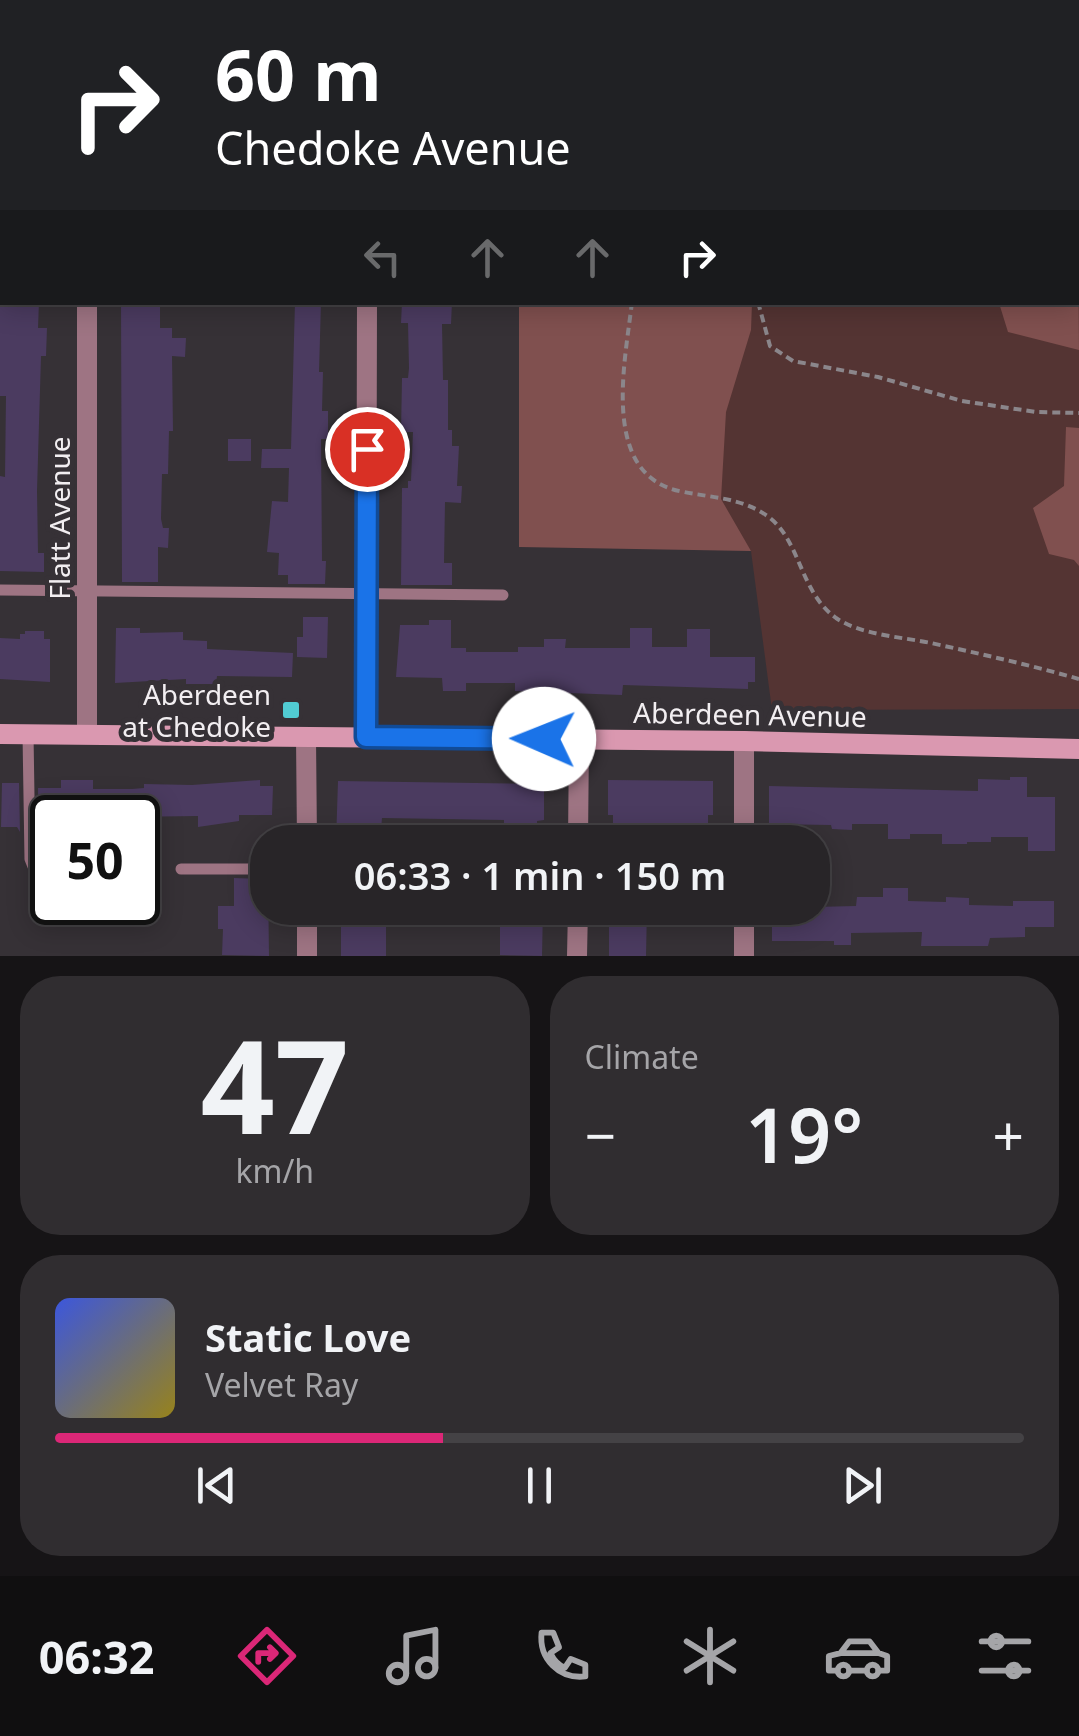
<!DOCTYPE html>
<meta charset="utf-8">
<style>
:root{--surface:#282528;--page:#302d30;--text:#f1f3f6;--muted:#a5a5a8;--line:#444245;--accent:#db2777}
body{margin:0;font-family:"Noto Sans",sans-serif;background:var(--page);color:var(--text);height:100vh;display:flex;flex-direction:column;font-size:38px;white-space:nowrap}
*{box-sizing:border-box;margin:0}
p{font-size:32px;color:var(--muted)}
.icon{flex:none;width:55px;height:55px;fill:none;stroke:currentColor;stroke-width:2;stroke-linecap:round;stroke-linejoin:round}
.map{position:relative;height:956px;overflow:hidden}
.sheet{display:flex;flex-direction:column;gap:20px;padding:20px;background:#161416;flex:1}
.sheet>*{flex:none}
.banner{position:absolute;left:0px;top:0px;width:1080px;height:305px;box-shadow:0 5px 25px #0003,0 0 0 2px var(--line);background:#202124;color:#fff;overflow:hidden}
.speed{position:absolute;left:30px;top:795px;display:flex;gap:20px;font-size:50px;font-weight:700;text-align:center}
.speed>*{display:grid;place-content:center;width:130px;height:130px;border-radius:50%;background:var(--surface);box-shadow:0 5px 25px #0003,0 0 0 2px var(--line);line-height:1}
.speed .limit{border:5px solid #111;border-radius:15px;background:#fff;color:#111}
.pin{position:absolute;display:grid;place-items:center;width:85px;height:85px;color:#fff;margin:-42px;border:5px solid #fff;border-radius:50%;box-shadow:0 2px 10px #0007}
.me{position:absolute;width:110px;margin:-55px;rotate:271deg;stroke-linejoin:round;filter:drop-shadow(0 0 8px #0008)}
.turn{display:flex;align-items:center;gap:35px;height:210px;padding:0 50px;font-size:45px}
.turn .icon{width:130px;height:130px;stroke-width:2.5}
.turn b{display:block;font-size:70px;line-height:85px}
.lanes{display:flex;align-items:center;height:95px;padding:0 50px;background:#0003;justify-content:center;gap:50px;direction:ltr}
.lanes .off{opacity:.35}
.big{font-size:75px;font-weight:600;line-height:1.1}
.sheet .tile{flex:1;display:flex;flex-direction:column;justify-content:center;gap:15px;min-width:0;padding:0 35px;border-radius:40px;background:var(--page)}
.sheet .dial{align-items:center;gap:0}
.dial b{font-size:130px;line-height:1}
.song{display:flex;align-items:center;gap:30px}
.cover{width:120px;height:120px;border-radius:15px;background:linear-gradient(135deg,hsl(230 70% 55%),hsl(50 70% 35%))}
.played{height:10px;border-radius:5px;background:linear-gradient(90deg,var(--accent) 40%,var(--line) 40%)}
.keys{display:flex;justify-content:space-around;direction:ltr}
.heat{display:flex;justify-content:space-between;align-items:center;font-size:55px;direction:ltr}
.sheet .tiles{flex:1;display:grid;gap:20px;grid-template-columns:1fr 1fr}
.tile:last-child{grid-column:span 2}
.trip{position:absolute;left:250px;top:825px;width:580px;height:100px;border-radius:40px;background:var(--surface);box-shadow:0 5px 25px #0003,0 0 0 2px var(--line);font-weight:600;line-height:100px;text-align:center}
.dock{display:flex;height:160px;justify-content:space-around;align-items:center;background:#100f10;color:var(--muted)}
.dock .icon{width:70px;height:70px}
.dock .active{color:var(--accent)}
.dock b{font-size:45px;color:var(--text)}
.map>svg:first-child{display:block}
.green{fill:#543433}
.forest{fill:#80504f}
.lines{fill:none;stroke-linecap:round;stroke-linejoin:round}
.stream{stroke:#4e537a;stroke-width:6}
.building{fill:#4b3b60}
.path{stroke:#8b868b;stroke-width:4;stroke-dasharray:8 5;stroke-linecap:butt}
.lane{stroke:#9e7483;stroke-width:11}
.street{stroke:#9e7483;stroke-width:20}
.secondary{stroke:#da98b0;stroke-width:20}
.route-casing{stroke:#114b97;stroke-width:25}
.route{stroke:#1a73e8;stroke-width:18}
.poi-dot{fill:#51ccd3;stroke:#363136;stroke-width:4}
.labels{text-anchor:middle;dominant-baseline:central;stroke-width:10;stroke-linejoin:round;paint-order:stroke}
.street-label{font-size:28px;fill:#f2eef1;stroke:#363136}
.poi-label{font-size:28px;fill:#f2eef1;stroke:#363136;text-anchor:end}
</style>
<div class="map">
<svg width="1079" height="956" viewBox="0 0 1079 956">
<rect width="100%" height="100%" fill="#363136"/>
<!-- green -->
<path class="green" d="M 738,0 L 1079,0 L 1079,709 L 772,710 L 751,551 L 697,510 L 713,303 L 1078,302 L 1078,2 L 737,2 Z"/>
<!-- forest -->
<g class="forest">
<path d="M 519,0 L 792,0 L 791,2 Z"/>
<path d="M 1078,206 L 1079,350 L 1008,332 L 999,303 L 1078,302 Z"/>
<path d="M 519,303 L 752,303 L 751,330 L 726,412 L 721,499 L 751,551 L 519,547 Z"/>
<path d="M 1066,427 L 1079,428 L 1079,566 L 1074,560 L 1049,554 L 1033,508 L 1064,486 Z"/>
</g>
<g class="lines">
<!-- stream -->
<path class="stream" d="M 589,2 L 590,0"/>
</g>
<!-- building -->
<g class="building">
<path d="M 0,302 L 39,302 L 38,328 L 47,328 L 46,356 L 41,356 L 37,491 L 38,553 L 44,553 L 44,572 L 0,571 L 0,476 L 5,477 L 6,396 L 0,396 Z"/>
<path d="M 121,302 L 160,302 L 160,328 L 172,328 L 172,338 L 186,338 L 185,357 L 172,356 L 173,431 L 169,431 L 168,474 L 162,474 L 161,519 L 163,528 L 169,528 L 168,548 L 158,547 L 158,582 L 122,582 Z"/>
<path d="M 295,302 L 321,302 L 319,372 L 323,372 L 322,411 L 328,411 L 328,439 L 321,439 L 322,561 L 326,561 L 325,584 L 288,584 L 288,575 L 278,575 L 279,553 L 267,552 L 272,501 L 288,502 L 289,468 L 261,468 L 262,449 L 291,449 Z"/>
<path d="M 402,302 L 452,302 L 451,324 L 442,324 L 443,380 L 448,380 L 448,430 L 452,430 L 452,446 L 459,446 L 457,486 L 462,486 L 461,503 L 445,502 L 444,563 L 452,563 L 452,585 L 401,585 L 402,488 L 408,488 L 408,481 L 411,481 L 413,432 L 401,432 L 402,378 L 408,378 L 409,368 L 408,323 L 401,323 Z"/>
<rect x="228" y="439" width="23" height="22"/>
<path d="M 303,617 L 328,617 L 327,658 L 297,657 L 297,637 L 303,637 Z"/>
<path d="M 429,620 L 451,620 L 451,648 L 466,648 L 466,652 L 518,652 L 518,647 L 544,647 L 544,639 L 566,639 L 565,648 L 630,648 L 630,628 L 652,628 L 652,647 L 687,647 L 687,629 L 710,629 L 710,657 L 755,657 L 755,682 L 748,682 L 748,689 L 623,685 L 622,695 L 515,691 L 515,683 L 466,683 L 466,691 L 443,691 L 442,678 L 396,677 L 400,625 L 429,625 Z"/>
<path d="M 116,628 L 140,628 L 140,633 L 183,632 L 183,640 L 207,641 L 207,649 L 293,653 L 292,677 L 217,676 L 216,684 L 186,684 L 186,679 L 115,683 Z"/>
<path d="M 25,631 L 44,631 L 44,639 L 50,639 L 50,682 L 0,679 L 0,638 L 20,639 L 20,634 L 25,634 Z"/>
<path d="M 1010,777 L 1027,777 L 1027,797 L 1055,797 L 1055,851 L 1028,851 L 1028,837 L 991,837 L 991,842 L 967,842 L 967,844 L 942,844 L 942,834 L 910,834 L 910,839 L 888,839 L 888,824 L 852,824 L 852,830 L 832,829 L 831,825 L 769,824 L 769,786 L 978,791 L 978,779 L 1010,780 Z"/>
<path d="M 61,780 L 93,780 L 93,789 L 132,789 L 144,788 L 144,784 L 192,785 L 260,780 L 260,786 L 273,786 L 272,815 L 239,815 L 239,821 L 198,827 L 198,816 L 52,818 L 52,866 L 42,862 L 39,857 L 38,788 L 61,788 Z"/>
<path d="M 608,780 L 713,781 L 713,815 L 708,815 L 708,827 L 669,829 L 669,832 L 651,832 L 651,826 L 613,826 L 613,815 L 608,815 Z"/>
<path d="M 338,781 L 544,784 L 544,820 L 537,821 L 537,828 L 504,828 L 504,820 L 382,818 L 380,842 L 336,842 Z"/>
<path d="M 2,783 L 19,783 L 20,832 L 17,827 L 1,827 Z"/>
<path d="M 234,878 L 268,879 L 269,956 L 222,955 L 223,929 L 218,929 L 218,906 L 234,906 Z"/>
<path d="M 883,888 L 908,888 L 908,901 L 946,902 L 946,897 L 969,898 L 969,905 L 1013,906 L 1013,901 L 1054,901 L 1054,927 L 1025,927 L 1025,937 L 990,938 L 988,946 L 921,946 L 922,932 L 851,933 L 851,945 L 834,945 L 834,941 L 772,941 L 772,908 L 856,906 L 857,897 L 883,897 Z"/>
<path d="M 341,908 L 376,908 L 376,925 L 386,925 L 386,956 L 341,956 Z"/>
<path d="M 500,908 L 543,908 L 542,956 L 500,955 Z"/>
<path d="M 609,908 L 647,908 L 646,956 L 609,956 Z"/>
</g>
<g class="lines">
<!-- path -->
<g class="path">
<path d="M 632,302 C 625,363 599,478 684,492 C 714,498 744,498 770,518 C 801,543 800,592 836,618 C 861,635 902,637 931,643 C 981,654 1030,665 1079,679"/>
<path d="M 758,302 L 770,346 L 793,361 L 878,377 L 962,401 L 1036,412 L 1079,413"/>
</g>
<!-- lane -->
<g class="lane">
<path d="M 0,590 L 503,595"/>
<path d="M 28,734 L 30,859 L 34,869 L 52,876"/>
<path d="M 181,869 L 268,869"/>
</g>
<!-- street -->
<g class="street">
<path d="M 368,0 L 368,2"/>
<path d="M 87,2 L 87,0"/>
<path d="M 0,178 L 2,178"/>
<path d="M 87,734 L 87,302"/>
<path d="M 306,737 L 307,842"/>
<path d="M 366,737 L 367,302"/>
<path d="M 578,842 L 579,739"/>
<path d="M 744,842 L 744,741"/>
<path d="M 307,908 L 307,956"/>
<path d="M 577,956 L 578,908"/>
<path d="M 744,956 L 744,908"/>
</g>
<!-- secondary -->
<path class="secondary" d="M 0,734 L 744,741 L 1079,749"/>
</g>
<g class="lines">
<!-- route casing -->
<g class="route-casing">
<path id="route" d="M 367,449 L 366,737 L 544,739"/>
</g>
<!-- route -->
<use href="#route" class="route"/>
</g>
<!-- markers -->
<rect class="poi-dot" x="281" y="700" width="20" height="20" rx="5"/>
<g class="labels">
<!-- street labels -->
<g class="street-label">
<text transform="translate(59 518) rotate(-90)">Flatt Avenue</text>
<text transform="translate(750 714) rotate(1)">Aberdeen Avenue</text>
</g>
<!-- poi labels -->
<g class="poi-label">
<text x="271" y="694">Aberdeen<tspan x="271" dy="32">at Chedoke</tspan></text>
</g>
</g>
</svg>
<div class="speed"><div class="limit">50</div></div>
<div class="pin" style="left:367px;top:449px;background:#d93025"><svg class="icon" aria-label="arrive" viewBox="0 0 24 24"><path d="M6 21V4h12l-3 4 3 4H6"/></svg></div>
<svg class="me" style="left:544px;top:739px" viewBox="-20 -20 40 40"><circle r="19" fill="#fff"/><path d="M0-13L10 11 0 6-10 11z" fill="#1a73e8"/></svg>
<div class="trip">06:33 · 1 min · 150 m</div>
<div class="banner">
<div class="turn"><svg class="icon" aria-label="right" viewBox="0 0 24 24"><path d="M7 20v-9h11M14 6l5 5-5 5"/></svg><div><b>60 m</b>Chedoke Avenue</div></div>
<div class="lanes"><svg class="icon off" aria-label="left" viewBox="0 0 24 24"><path d="M17 20v-9H6M10 6l-5 5 5 5"/></svg><svg class="icon off" aria-label="ahead" viewBox="0 0 24 24"><path d="M12 20V5M6 11l6-6 6 6"/></svg><svg class="icon off" aria-label="ahead" viewBox="0 0 24 24"><path d="M12 20V5M6 11l6-6 6 6"/></svg><svg class="icon" aria-label="right" viewBox="0 0 24 24"><path d="M7 20v-9h11M14 6l5 5-5 5"/></svg></div>
</div>
</div>
<section class="sheet">
<div class="tiles">
<div class="tile dial"><b>47</b><p>km/h</p></div>
<div class="tile"><p>Climate</p>
<div class="heat"><a>−</a><b class="big">19°</b><a>+</a></div>
</div>
<div class="tile">
<div class="song"><i class="cover"></i><div><b>Static Love</b><p>Velvet Ray</p></div></div>
<div class="played"></div>
<div class="keys"><svg class="icon" aria-label="previous" viewBox="0 0 24 24"><path d="M18 5L8 12l10 7zM5 5v14"/></svg><svg class="icon" aria-label="pause" viewBox="0 0 24 24"><path d="M8 5v14M16 5v14"/></svg><svg class="icon" aria-label="next" viewBox="0 0 24 24"><path d="M6 5l10 7-10 7zM19 5v14"/></svg></div>
</div>
</div>
</section>
<nav class="dock">
<b>06:32</b>
<svg class="icon active" aria-label="directions" viewBox="0 0 24 24"><path d="M12 3l9 9-9 9-9-9zM9 14v-3h6M13 9l2 2-2 2"/></svg>
<svg class="icon" aria-label="music" viewBox="0 0 24 24"><path d="M9 18V5l10-2v13"/><circle cx="6" cy="18" r="3"/><circle cx="16" cy="16" r="3"/></svg>
<svg class="icon" aria-label="phone" viewBox="0 0 24 24"><path d="M5 4h4l2 5-3 2q2 4 5 5l2-3 5 2v4C11 20 4 13 5 4z"/></svg>
<svg class="icon" aria-label="climate" viewBox="0 0 24 24"><path d="M12 3v18M4 7l16 10M4 17L20 7"/></svg>
<svg class="icon" aria-label="car" viewBox="0 0 24 24"><path d="M5 17H2v-5l4-1 3-4h7l3 4 3 1v5h-3M9 17h6M6 11h13"/><circle cx="7" cy="17" r="2"/><circle cx="17" cy="17" r="2"/></svg>
<svg class="icon" aria-label="filters" viewBox="0 0 24 24"><path d="M4 7h16M4 17h16"/><circle cx="9" cy="7" r="2"/><circle cx="15" cy="17" r="2"/></svg>
</nav>
